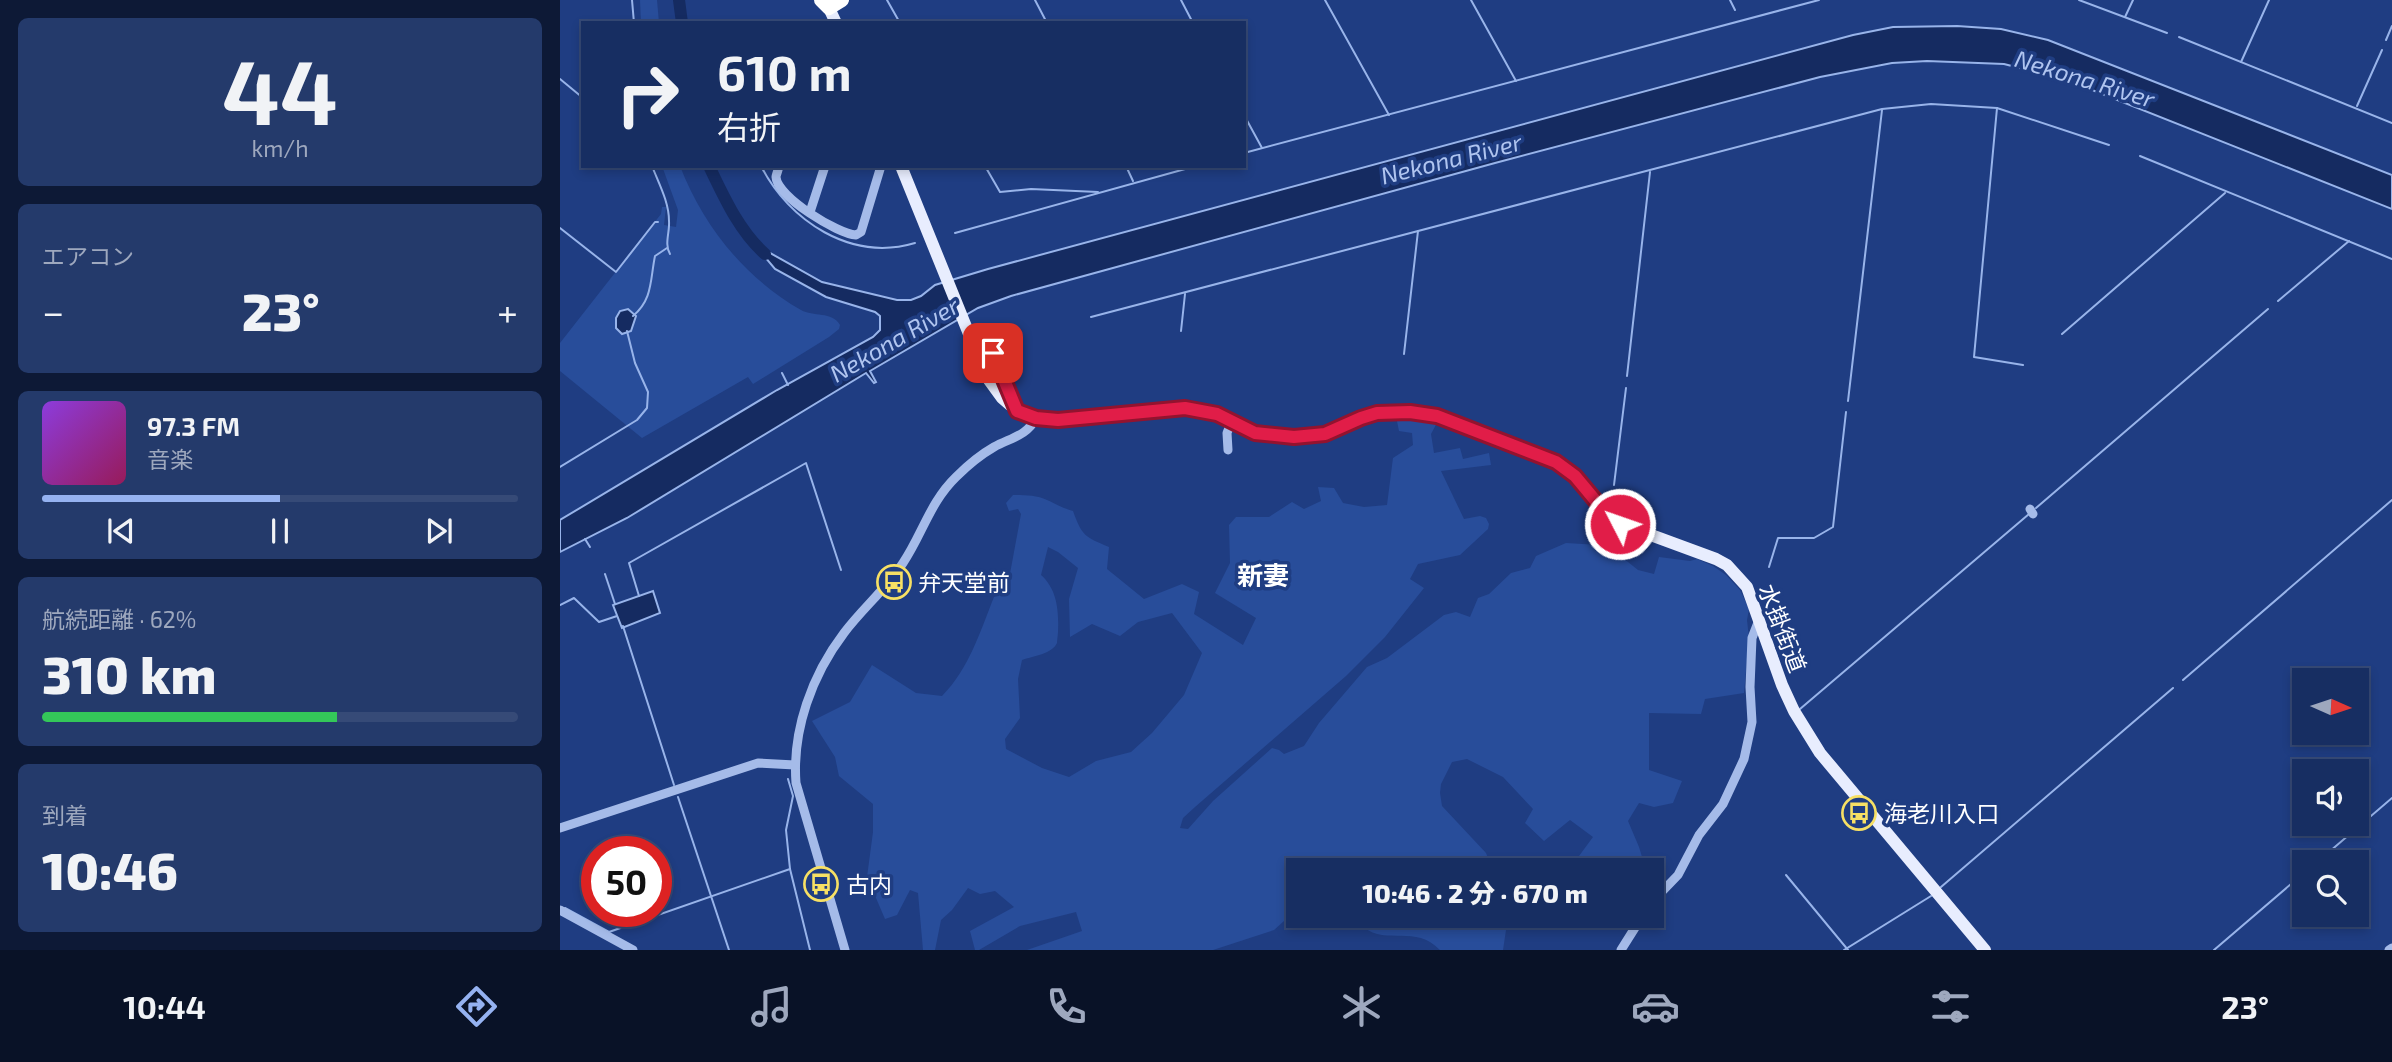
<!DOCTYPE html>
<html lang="ja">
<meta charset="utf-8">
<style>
:root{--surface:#172e62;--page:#243a6b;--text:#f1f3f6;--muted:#9ea8be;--line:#364a77;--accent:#95b2f1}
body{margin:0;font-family:"Exo 2","Noto Sans JP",sans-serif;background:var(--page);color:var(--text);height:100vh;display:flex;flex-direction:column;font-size:26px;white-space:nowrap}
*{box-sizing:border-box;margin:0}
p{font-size:23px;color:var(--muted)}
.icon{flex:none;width:38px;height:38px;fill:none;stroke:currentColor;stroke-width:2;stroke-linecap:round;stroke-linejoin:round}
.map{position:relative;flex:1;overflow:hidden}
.sheet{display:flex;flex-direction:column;gap:18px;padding:18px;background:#0d1936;width:560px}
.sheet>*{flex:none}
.guide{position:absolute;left:21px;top:21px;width:665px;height:147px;border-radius:0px;box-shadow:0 4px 10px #0003,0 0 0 2px var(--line);background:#172e62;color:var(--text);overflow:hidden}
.needle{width:46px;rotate:93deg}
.fabs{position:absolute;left:1732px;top:668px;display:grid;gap:14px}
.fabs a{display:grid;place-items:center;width:77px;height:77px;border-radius:0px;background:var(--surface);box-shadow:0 4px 10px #0003,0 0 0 2px var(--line);font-size:35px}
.speed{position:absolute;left:21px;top:836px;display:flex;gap:14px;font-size:35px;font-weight:700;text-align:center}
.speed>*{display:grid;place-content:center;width:91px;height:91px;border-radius:50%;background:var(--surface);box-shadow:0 4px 10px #0003,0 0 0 2px var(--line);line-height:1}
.speed .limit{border:10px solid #d22;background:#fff;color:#111}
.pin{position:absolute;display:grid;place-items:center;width:60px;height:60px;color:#fff;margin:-30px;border-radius:14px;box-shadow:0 4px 10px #0006}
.me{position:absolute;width:77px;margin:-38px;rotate:311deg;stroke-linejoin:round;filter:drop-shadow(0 0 5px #0008)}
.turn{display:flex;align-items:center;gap:24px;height:147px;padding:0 21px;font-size:32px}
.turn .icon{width:91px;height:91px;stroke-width:2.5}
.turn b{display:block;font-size:49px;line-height:60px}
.big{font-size:52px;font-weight:800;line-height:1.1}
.sheet .widget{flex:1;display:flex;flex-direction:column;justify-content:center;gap:10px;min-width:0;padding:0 24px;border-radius:10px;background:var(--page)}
.sheet .dial{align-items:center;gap:0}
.dial b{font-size:91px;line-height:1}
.song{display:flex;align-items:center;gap:21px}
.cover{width:84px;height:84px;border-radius:10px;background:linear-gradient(135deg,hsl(270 70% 55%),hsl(330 70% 35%))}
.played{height:7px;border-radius:4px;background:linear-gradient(90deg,var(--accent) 50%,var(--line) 50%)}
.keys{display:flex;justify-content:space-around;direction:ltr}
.heat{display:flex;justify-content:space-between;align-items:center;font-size:38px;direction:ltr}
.charge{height:10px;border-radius:5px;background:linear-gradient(90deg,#34c759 62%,var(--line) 0)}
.trip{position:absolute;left:726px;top:858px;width:378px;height:70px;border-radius:0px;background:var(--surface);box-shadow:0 4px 10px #0003,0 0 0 2px var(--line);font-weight:800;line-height:70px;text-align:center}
.tab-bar{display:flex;height:112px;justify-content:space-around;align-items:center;background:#091227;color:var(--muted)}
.tab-bar .icon{width:49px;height:49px}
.tab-bar .active{color:var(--accent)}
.tab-bar b{font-size:32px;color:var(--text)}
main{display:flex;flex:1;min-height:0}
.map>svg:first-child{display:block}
.green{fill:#284d9a;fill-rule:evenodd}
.water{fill:#152b61;stroke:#98b4ea;stroke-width:2}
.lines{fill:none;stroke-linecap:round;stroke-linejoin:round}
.stream{stroke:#98b4ea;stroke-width:2}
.river{stroke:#152b61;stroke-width:12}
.minor{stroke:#a5bbe9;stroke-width:9}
.major{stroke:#e8edfe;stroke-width:12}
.highway{stroke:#fff;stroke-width:14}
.route-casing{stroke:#92132f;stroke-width:18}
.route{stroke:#e11d48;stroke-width:12}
.labels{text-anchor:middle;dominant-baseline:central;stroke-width:7;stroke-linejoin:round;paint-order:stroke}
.poi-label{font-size:23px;fill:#fff;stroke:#1f3d82;text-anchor:start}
.street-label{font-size:23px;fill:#fff;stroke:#1f3d82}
.water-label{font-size:24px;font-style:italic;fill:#b0c5f0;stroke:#1f3d82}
.quarter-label{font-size:26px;font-weight:bold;fill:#fff;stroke:#1f3d82}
</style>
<main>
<section class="sheet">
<div class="widget dial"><b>44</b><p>km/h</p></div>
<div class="widget"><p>エアコン</p>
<div class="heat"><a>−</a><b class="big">23°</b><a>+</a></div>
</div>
<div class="widget">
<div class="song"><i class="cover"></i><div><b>97.3 FM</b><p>音楽</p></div></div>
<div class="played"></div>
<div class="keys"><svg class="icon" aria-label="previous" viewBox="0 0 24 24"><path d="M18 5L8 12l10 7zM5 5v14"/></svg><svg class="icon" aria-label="pause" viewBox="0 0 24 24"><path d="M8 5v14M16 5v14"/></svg><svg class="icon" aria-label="next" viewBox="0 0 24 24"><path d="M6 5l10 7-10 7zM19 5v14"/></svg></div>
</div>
<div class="widget"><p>航続距離 · 62%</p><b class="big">310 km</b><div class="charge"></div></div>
<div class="widget"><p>到着</p><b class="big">10:46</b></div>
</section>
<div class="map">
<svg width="1832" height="950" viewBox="0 0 1832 950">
<rect width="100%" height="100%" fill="#1f3d82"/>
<!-- green -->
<g class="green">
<path d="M 80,0 L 97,0 L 99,23 L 81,23 Z"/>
<path d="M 102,166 L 120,166 C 143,226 185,278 241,310 C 253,317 272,311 280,325 L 279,329 L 269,337 L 193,384 L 188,377 L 82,438 L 0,371 L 0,343 L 101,214 L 102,207 L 106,207 L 104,225 L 116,227 L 118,210 Z"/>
<path d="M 836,416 L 878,421 L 871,434 L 874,453 L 900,448 L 903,459 L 929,453 L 931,465 L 881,471 L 904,519 L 920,516 L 926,518 L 929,524 L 928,529 L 900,555 L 858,564 L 850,579 L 864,588 L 825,637 L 786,676 L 635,807 L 623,818 L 620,828 L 628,829 L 653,801 L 712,748 L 719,750 L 724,754 L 744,746 L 759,723 L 807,667 L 827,658 L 884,615 L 896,612 L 910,617 L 918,598 L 929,594 L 951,573 L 970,568 L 976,556 L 1006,543 L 1039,545 L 1058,554 L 1078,570 L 1094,574 L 1099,557 L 1130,561 L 1137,559 L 1153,566 L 1166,575 L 1180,590 L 1189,609 L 1187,620 L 1189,638 L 1184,693 L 1145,699 L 1141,714 L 1089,713 L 1089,770 L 1122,781 L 1113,803 L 1094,807 L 1079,803 L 1068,821 L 1079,847 L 1086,870 L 1026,870 L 1019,856 L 1033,837 L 1010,820 L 984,841 L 965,823 L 973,809 L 943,777 L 907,759 L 892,762 L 881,784 L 880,793 L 882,806 L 926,853 L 933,870 L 738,870 L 738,893 L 735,895 L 724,921 L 714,930 L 653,950 L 467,950 L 522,931 L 516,912 L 460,926 L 419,950 L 415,950 L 410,931 L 454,907 L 435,891 L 420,894 L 408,888 L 392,910 L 381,920 L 375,950 L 363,950 L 358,893 L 350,890 L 337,915 L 325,919 L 307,877 L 313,832 L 313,804 L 279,776 L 275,757 L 252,721 L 290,702 L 312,665 L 356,693 L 382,696 C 409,669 420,632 434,597 L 447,590 L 461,514 L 458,509 L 449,511 L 446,503 L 453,495 C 464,495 477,495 487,500 C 498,505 500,507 513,511 C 522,536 525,537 549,547 L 547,569 L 584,599 L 622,584 L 639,592 L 634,614 L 683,645 L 696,618 L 655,593 L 670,563 L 669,525 L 676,517 L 709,517 L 732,502 L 744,509 L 761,501 L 758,487 L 774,488 L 783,503 L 804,507 L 827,505 L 833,458 L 853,445 L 852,433 L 839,431 ZM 488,547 L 498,552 L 518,568 L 509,599 L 510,637 L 532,624 L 560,636 L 578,622 L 612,613 L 642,653 L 624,695 L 592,733 L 571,752 L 536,761 L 509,777 L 482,768 L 446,749 L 445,739 L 460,718 L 458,679 L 462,660 C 473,656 492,654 497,643 C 497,642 498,633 498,632 C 499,611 497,589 481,575 Z"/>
<path d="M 792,915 L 945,915 L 946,930 L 943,950 L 880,950 C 855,924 828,946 803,927 C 799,924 795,919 792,915 Z"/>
</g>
<!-- water -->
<g class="water">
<path d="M 1397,26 L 1441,29 L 1488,40 L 1832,175 L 1832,209 L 1507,80 L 1444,64 L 1367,61 L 1332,63 L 1260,77 L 935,163 L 451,296 L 418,308 L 310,371 L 316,382 L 314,383 L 306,373 L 67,518 L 0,552 L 0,520 L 217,390 L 313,337 L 320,330 L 320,316 L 315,312 L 266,297 L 215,269 L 194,244 L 262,282 L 337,300 L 351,300 L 361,296 L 375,285 L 428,269 L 1293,35 L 1333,27 Z"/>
<path d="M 68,309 L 76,316 L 71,331 L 62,334 L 56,328 L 56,318 L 60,311 Z"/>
<path d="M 93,591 L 100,613 L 62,628 L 53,605 Z"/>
</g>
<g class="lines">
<!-- stream -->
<g class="stream">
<path d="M 72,0 L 74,23"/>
<path d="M 327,0 L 340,23"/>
<path d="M 475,0 L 487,23"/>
<path d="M 621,0 L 633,23"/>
<path d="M 765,0 L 829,115"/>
<path d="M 911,0 L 956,81"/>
<path d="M 1170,0 L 1175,10"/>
<path d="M 1519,0 L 1607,33"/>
<path d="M 1565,17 L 1573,0"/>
<path d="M 1619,37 L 1832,123"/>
<path d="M 1826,40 L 1832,26"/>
<path d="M 1681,62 L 1709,0"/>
<path d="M 0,79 L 23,98"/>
<path d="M 1797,106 L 1822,50"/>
<path d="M 1437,108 L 1414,357 L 1463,365"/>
<path d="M 684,115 L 702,148"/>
<path d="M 684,153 L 1259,0"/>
<path d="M 1580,156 L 1832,259"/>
<path d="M 92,166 C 99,184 109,202 109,221 C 110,232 104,244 110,254"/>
<path d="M 201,166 C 229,221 291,262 355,243"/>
<path d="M 425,166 L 440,192 L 471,189 L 538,192"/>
<path d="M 566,166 L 573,181"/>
<path d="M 0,228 L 56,272 L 95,222 L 98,222"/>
<path d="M 395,233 L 636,166"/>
<path d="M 1718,301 L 1789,241"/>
<path d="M 73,316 C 93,299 90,280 95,256 L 107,248"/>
<path d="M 531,317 L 1322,109 L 1371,104 L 1437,108 L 1549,145"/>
<path d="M 621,331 L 625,294"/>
<path d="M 1502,334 L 1665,193"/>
<path d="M 844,354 L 858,231"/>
<path d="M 222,373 L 228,385"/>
<path d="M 1067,376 L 1090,172"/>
<path d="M 1288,401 L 1322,110"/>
<path d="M 0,467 L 77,420 L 87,408 L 88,392 L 75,363 L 67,331"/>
<path d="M 1054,485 L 1066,388"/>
<path d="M 1476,508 L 1708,309"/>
<path d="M 25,539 L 30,547"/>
<path d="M 1209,567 L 1218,538 L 1254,538 L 1273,527 L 1286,412"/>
<path d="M 45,574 L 55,604"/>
<path d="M 79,596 L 69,563 L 246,463 L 281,570"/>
<path d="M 0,605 L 14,598 L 39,622 L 57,616"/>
<path d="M 63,626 L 114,785"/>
<path d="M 1623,680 L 1832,500"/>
<path d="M 1240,709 L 1469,514"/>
<path d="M 228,779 L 233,796 L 226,830 L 230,869 L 250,950"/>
<path d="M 118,797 L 169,950"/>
<path d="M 1769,852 L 1832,798"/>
<path d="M 1756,863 L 1759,860"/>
<path d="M 1226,875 L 1288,950"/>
<path d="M 1381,887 L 1613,688"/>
<path d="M 5,908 L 49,932 L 230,869"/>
<path d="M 1284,950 L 1371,896"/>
<path d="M 1654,950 L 1745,872"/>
</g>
<!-- river -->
<g class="river">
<path d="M 119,0 L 122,23"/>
<path d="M 149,166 C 164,197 179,231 205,254"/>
</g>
<!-- minor -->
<g class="minor">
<path d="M 219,166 C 219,168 216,175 216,177 C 217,197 278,234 296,235 L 301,232 L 321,166"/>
<path d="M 250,212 L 265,166"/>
<path d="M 433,353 L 457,410"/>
<path d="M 668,450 L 667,433 L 672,420"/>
<path d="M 1470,509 L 1473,514"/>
<path d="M 0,828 L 198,763 L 235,765"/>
<path d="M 1092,902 L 1118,875 L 1139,835 L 1163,804 L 1184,759 L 1192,722 L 1190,687 L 1192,638 L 1199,620"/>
<path d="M 0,910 L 73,950"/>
<path d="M 285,950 L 236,783 C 232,730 252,675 284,633 C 302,609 326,589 343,563 C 362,535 370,502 396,477 C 407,466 420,455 434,447 C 450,438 467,436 476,418"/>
<path d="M 1061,950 L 1083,915"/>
<path d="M 1829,950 L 1832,948"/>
</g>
<!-- major -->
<g class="major">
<path d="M 269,8 L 276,23"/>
<path d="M 341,166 L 426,376 L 442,398 L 457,411 L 487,420 L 625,408 L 657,414 L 695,433 L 734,437 L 765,434 L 801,417 L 817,413 L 850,412 L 877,416 L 996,462 L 1015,476 L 1045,512 L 1061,524 L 1156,559 L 1167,565 L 1187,587 L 1222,685 L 1234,711 L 1260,753 L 1425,950"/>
</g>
<!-- highway -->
<path class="highway" d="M 261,0 L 269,8 L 282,0"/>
</g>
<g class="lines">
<!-- route casing -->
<g class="route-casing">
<path id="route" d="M 433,353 L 457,411 L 476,418 L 498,420 L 625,408 L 657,414 L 695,433 L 734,437 L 765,434 L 801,418 L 817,413 L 850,412 L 877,416 L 996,462 L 1015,476 L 1045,512 L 1060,524"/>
</g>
<!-- route -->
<use href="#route" class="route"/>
</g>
<!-- icons -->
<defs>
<g id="bus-ring" transform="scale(1.75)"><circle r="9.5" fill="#1f3d82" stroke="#f7e064" stroke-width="1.5"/><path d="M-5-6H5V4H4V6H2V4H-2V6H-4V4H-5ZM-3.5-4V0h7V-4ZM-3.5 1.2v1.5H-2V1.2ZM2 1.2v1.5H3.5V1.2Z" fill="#f7e064"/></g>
</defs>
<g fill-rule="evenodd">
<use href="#bus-ring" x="334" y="582"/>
<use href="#bus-ring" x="1299" y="813"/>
<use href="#bus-ring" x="261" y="884"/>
</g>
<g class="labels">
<!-- poi labels -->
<g class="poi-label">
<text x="358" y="582">弁天堂前</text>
<text x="1324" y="813">海老川入口</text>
<text x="286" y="884">古内</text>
</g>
<!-- street labels -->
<g class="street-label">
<text transform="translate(1223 628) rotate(69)">水掛街道</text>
</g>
<!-- water labels -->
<g class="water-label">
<text transform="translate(1525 78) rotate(17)">Nekona River</text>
<text transform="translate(891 158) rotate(-14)">Nekona River</text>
<text transform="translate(334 339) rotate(-30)">Nekona River</text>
</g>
<!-- quarter labels -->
<g class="quarter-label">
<text x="703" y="574">新妻</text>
</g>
</g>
</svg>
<div class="fabs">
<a><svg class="needle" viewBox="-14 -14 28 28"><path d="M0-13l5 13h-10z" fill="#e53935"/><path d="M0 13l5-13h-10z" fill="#9ea8be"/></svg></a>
<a><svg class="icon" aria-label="sound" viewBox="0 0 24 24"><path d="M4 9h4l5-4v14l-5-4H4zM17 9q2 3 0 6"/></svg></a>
<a><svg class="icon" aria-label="search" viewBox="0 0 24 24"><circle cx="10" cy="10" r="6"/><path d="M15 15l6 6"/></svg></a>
</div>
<div class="speed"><div class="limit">50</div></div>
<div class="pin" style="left:433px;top:353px;background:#d93025"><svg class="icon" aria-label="arrive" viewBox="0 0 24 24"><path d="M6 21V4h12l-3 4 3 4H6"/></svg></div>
<svg class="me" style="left:1060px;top:524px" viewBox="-20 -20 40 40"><circle r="17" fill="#e11d48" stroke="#fff" stroke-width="3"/><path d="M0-11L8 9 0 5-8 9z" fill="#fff"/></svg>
<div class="trip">10:46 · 2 分 · 670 m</div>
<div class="guide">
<div class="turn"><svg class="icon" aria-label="right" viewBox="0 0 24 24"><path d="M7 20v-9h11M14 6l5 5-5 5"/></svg><div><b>610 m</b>右折</div></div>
</div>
</div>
</main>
<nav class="tab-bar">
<b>10:44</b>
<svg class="icon active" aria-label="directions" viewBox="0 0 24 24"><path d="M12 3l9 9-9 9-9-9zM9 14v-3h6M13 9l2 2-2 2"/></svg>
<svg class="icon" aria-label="music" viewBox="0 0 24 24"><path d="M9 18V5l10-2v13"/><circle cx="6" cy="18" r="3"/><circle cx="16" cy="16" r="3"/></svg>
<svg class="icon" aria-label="phone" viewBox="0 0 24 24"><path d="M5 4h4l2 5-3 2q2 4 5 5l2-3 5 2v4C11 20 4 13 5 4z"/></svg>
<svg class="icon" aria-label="climate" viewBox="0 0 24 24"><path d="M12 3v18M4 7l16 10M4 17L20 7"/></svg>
<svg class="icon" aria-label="car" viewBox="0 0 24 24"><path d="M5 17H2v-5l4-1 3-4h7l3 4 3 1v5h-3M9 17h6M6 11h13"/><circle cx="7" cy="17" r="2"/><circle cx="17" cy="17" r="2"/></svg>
<svg class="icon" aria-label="filters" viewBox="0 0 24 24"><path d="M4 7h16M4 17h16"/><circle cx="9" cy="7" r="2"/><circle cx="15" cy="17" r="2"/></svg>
<b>23°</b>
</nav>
